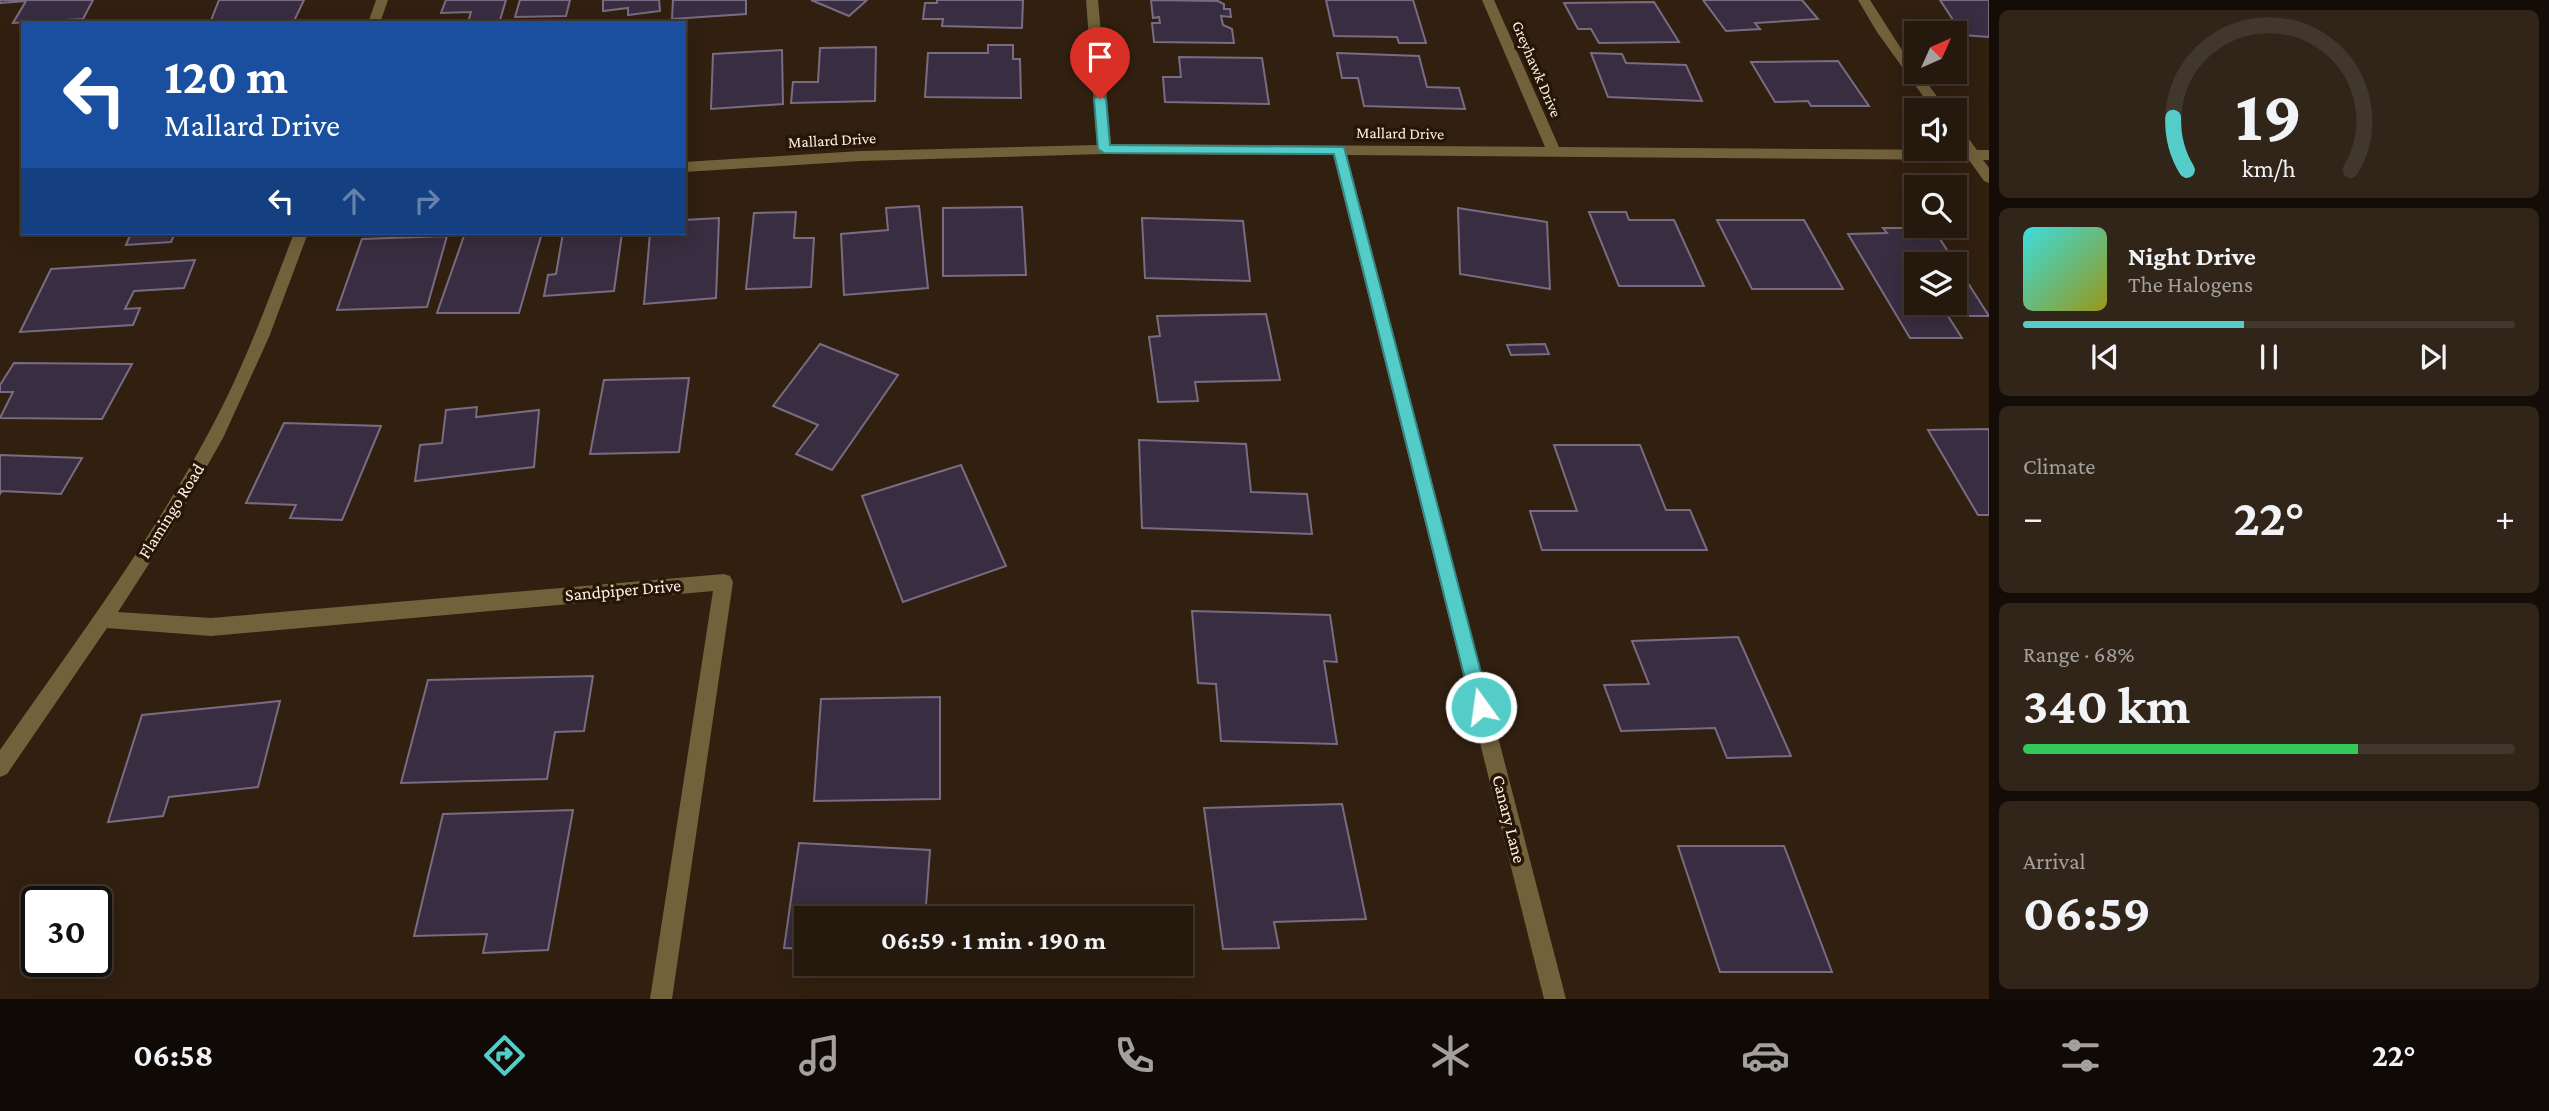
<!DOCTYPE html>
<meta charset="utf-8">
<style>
:root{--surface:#25180c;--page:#31251a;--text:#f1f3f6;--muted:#a3a09d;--line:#42372d;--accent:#54cdc8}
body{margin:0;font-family:"Crimson Pro",serif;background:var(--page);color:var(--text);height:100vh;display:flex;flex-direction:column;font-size:26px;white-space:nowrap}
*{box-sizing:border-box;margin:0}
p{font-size:23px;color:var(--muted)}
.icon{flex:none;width:38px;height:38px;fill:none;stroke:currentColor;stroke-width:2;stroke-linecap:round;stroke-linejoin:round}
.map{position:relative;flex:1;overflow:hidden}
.panel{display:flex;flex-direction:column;gap:10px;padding:10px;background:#140d07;width:560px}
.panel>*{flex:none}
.banner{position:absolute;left:21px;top:21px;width:665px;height:214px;border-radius:0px;box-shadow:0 4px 18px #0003,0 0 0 2px var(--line);background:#1a4fa0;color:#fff;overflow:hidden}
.needle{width:46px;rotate:45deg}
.fabs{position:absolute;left:1904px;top:21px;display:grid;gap:14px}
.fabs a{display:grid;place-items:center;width:63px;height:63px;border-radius:0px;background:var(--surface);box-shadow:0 4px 18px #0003,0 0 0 2px var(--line);font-size:35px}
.speed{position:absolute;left:21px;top:886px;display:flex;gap:14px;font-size:35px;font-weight:700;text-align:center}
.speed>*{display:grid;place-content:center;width:91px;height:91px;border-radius:50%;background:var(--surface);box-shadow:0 4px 18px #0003,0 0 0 2px var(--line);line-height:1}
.speed .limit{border:4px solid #111;border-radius:10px;background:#fff;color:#111}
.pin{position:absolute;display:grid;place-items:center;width:60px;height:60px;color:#fff;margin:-72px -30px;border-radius:50% 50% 50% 0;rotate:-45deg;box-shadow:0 0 7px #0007}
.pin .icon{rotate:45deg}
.me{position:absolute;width:77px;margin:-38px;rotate:346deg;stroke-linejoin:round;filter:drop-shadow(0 0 5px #0008)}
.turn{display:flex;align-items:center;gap:24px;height:147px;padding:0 28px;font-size:32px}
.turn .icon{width:91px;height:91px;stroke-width:2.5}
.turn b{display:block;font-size:49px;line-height:60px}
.lanes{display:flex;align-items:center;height:66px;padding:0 28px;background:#0003;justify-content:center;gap:35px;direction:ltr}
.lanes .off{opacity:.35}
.big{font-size:52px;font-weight:700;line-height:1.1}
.panel .card{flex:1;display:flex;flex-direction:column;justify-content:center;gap:10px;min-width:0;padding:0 24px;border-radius:10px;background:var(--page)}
.panel .dial{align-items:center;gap:0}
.dial svg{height:182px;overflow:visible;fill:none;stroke:var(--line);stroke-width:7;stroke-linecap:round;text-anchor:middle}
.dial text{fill:var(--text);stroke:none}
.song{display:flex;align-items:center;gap:21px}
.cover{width:84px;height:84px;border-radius:10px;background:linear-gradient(135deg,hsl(180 70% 55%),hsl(60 70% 35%))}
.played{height:7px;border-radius:4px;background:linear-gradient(90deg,var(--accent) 45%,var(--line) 45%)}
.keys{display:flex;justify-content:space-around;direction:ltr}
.heat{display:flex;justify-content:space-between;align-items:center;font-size:38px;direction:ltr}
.charge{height:10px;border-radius:5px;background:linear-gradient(90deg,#34c759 68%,var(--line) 0)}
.trip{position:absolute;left:794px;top:906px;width:399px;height:70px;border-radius:0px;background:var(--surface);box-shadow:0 4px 18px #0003,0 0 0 2px var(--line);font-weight:700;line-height:70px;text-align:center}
.dock{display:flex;height:112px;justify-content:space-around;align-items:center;background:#0f0a05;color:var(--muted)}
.dock .icon{width:49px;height:49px}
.dock .on{color:var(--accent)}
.dock b{font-size:32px;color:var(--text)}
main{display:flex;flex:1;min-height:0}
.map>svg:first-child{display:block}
.building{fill:#392d41;stroke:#796c82;stroke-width:2;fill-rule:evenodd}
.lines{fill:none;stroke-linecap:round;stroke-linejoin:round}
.minor{fill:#72623b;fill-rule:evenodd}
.route{fill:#54cdc8;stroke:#378582;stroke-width:2}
.labels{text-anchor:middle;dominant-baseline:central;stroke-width:7;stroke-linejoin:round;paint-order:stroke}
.far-street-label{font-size:16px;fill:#fdf1e7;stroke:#261606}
.street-label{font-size:18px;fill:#fdf1e7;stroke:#261606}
</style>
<main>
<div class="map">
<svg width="1989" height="999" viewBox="0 0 1989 999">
<rect width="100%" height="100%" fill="#312010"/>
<!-- building -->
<g class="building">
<path d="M 0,0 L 93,0 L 83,19 L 13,23 L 26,1 L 0,3 Z"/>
<path d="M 219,0 L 304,0 L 293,23 L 210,23 Z"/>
<path d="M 446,0 L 506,0 L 500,20 L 468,22 L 471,12 L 441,13 Z"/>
<path d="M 520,0 L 570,0 L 566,16 L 515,17 Z"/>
<path d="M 603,0 L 659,0 L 660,11 L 628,15 L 628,8 L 603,11 Z"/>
<path d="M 673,0 L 746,0 L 746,14 L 672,19 Z"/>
<path d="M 811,0 L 867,0 L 849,16 Z"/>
<path d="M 937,0 L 1023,0 L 1022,28 L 942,26 L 943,19 L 923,19 L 925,3 L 937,3 Z"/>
<path d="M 1151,0 L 1218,1 L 1224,4 L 1224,9 L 1230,9 L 1231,17 L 1221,16 L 1223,25 L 1232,29 L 1234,43 L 1154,42 L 1152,23 L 1160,23 L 1159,17 L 1153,18 Z"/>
<path d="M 1326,0 L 1413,0 L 1426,43 L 1399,43 L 1397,37 L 1334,36 Z"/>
<path d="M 1703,0 L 1802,0 L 1818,19 L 1755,23 L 1760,29 L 1726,31 Z"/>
<path d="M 1940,0 L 1989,0 L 1989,37 L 1963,35 Z"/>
<path d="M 1654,2 L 1679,42 L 1599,43 L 1591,29 L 1578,29 L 1564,3 Z"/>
<path d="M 988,45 L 1013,45 L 1013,59 L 1020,59 L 1021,98 L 925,97 L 928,53 L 988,53 Z"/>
<path d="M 876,47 L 875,101 L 791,103 L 793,82 L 818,82 L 820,48 Z"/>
<path d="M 782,50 L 783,104 L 711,109 L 713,54 Z"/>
<path d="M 1337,53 L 1419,56 L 1427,87 L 1459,88 L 1465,109 L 1364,106 L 1358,78 L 1342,78 Z"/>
<path d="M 1591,53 L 1622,54 L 1626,63 L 1686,65 L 1702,101 L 1608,97 Z"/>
<path d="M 1179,57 L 1262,58 L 1269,104 L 1165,102 L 1163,77 L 1181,77 Z"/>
<path d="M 1838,61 L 1869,106 L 1811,106 L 1808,101 L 1775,102 L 1751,62 Z"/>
<path d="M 919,206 L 928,288 L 844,295 L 841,234 L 888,230 L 886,208 Z"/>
<path d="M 1022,207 L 1026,275 L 943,276 L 943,208 Z"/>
<path d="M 1458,208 L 1547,222 L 1550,289 L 1460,274 Z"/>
<path d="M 796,212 L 794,238 L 814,238 L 811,287 L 746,289 L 754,213 Z"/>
<path d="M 1589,212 L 1626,212 L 1629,220 L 1674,220 L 1704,286 L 1619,286 Z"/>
<path d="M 719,218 L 716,298 L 644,304 L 650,233 L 684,233 L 684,220 Z"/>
<path d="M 1142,218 L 1243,221 L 1250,281 L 1145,278 Z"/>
<path d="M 1717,220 L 1804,220 L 1843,289 L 1752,289 Z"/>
<path d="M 1883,228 L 1933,228 L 1989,316 L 1948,316 L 1962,338 L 1910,338 L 1848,234 L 1887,233 ZM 1916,264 L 1955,264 L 1955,303 L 1916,303 Z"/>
<path d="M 131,233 L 175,233 L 171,242 L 126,245 Z"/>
<path d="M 465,233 L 542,233 L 519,313 L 437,313 Z"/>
<path d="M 563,233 L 622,233 L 614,291 L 544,296 L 548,275 L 556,274 Z"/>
<path d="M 447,236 L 427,307 L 337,310 L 362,239 Z"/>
<path d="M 195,260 L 184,288 L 134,291 L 125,309 L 140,308 L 133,325 L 20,332 L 51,269 Z"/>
<path d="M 1266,314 L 1280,380 L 1195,382 L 1198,401 L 1158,402 L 1149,337 L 1160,336 L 1157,316 Z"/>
<path d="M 820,344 L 898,375 L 832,470 L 796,454 L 818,425 L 773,406 Z"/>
<path d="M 1545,344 L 1549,354 L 1511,355 L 1507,345 Z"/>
<path d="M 14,363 L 132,364 L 102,419 L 0,418 L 13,392 L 0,392 L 0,385 Z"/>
<path d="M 689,378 L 679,452 L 590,454 L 604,380 Z"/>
<path d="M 477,407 L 476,417 L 539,410 L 534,467 L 415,481 L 420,445 L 442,443 L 446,410 Z"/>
<path d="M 284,423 L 381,426 L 342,520 L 290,518 L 296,505 L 246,503 Z"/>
<path d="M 1989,429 L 1989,515 L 1978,515 L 1928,430 Z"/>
<path d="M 1139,440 L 1246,444 L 1251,492 L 1307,494 L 1312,534 L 1142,528 Z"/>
<path d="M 1554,445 L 1640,445 L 1666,510 L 1690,510 L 1707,550 L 1542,550 L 1530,511 L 1577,511 Z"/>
<path d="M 0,455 L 82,458 L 61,494 L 2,491 L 0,494 Z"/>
<path d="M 961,465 L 1006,566 L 903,602 L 862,496 Z"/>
<path d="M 1192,611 L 1330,615 L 1337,662 L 1324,661 L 1337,744 L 1221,741 L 1216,684 L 1198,683 Z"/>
<path d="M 1738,637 L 1791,756 L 1727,758 L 1715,728 L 1621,731 L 1604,685 L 1649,684 L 1632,641 Z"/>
<path d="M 593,676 L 584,731 L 555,732 L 547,779 L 401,783 L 428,680 Z"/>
<path d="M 940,697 L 940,799 L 814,801 L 821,699 Z"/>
<path d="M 280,701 L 258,787 L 169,797 L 163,816 L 108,822 L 142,715 Z"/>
<path d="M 1342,804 L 1366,919 L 1274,922 L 1279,948 L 1223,949 L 1204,808 Z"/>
<path d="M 573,810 L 548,950 L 483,953 L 487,934 L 414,936 L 443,814 Z"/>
<path d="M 799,843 L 930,850 L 925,919 L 807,919 L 807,949 L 784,948 Z"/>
<path d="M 1678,846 L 1784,846 L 1832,972 L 1720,972 Z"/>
</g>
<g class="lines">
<!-- minor -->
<g class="minor">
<path d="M 376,0 L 388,0 L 380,23 L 368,23 Z"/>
<path d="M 1086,0 L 1098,0 L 1111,144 L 1545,147 L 1482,0 L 1494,0 L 1559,147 L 1962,150 L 1955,140 L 1955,125 L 1960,127 L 1977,150 L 1989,150 L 1989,160 L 1983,160 L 1989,168 L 1989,183 L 1984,181 L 1969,160 L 1347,155 L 1566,999 L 1544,999 L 1333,155 L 1104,154 L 860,161 L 684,172 L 684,162 L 860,151 L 1097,145 Z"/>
<path d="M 1858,0 L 1870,0 L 1916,72 L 1919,72 L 1947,110 L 1933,110 L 1877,32 Z"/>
<path d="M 294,233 L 308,233 L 269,337 L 223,438 L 172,528 L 118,612 L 211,618 L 724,574 L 730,576 L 733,582 L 672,999 L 650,999 L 713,591 L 211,636 L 107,628 L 7,774 L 0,777 L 0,750 C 72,646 148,546 208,434 C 243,370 268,301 294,233 Z"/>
</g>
</g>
<!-- route -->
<path class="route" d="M 1100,95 L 1106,99 L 1110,145 L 1344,147 L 1490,707 L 1487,713 L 1481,715 L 1475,713 L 1472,707 L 1334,154 L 1104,153 L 1098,149 L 1094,99 Z"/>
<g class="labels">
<!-- far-street labels -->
<g class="far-street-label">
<text transform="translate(1537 69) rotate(67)">Greyhawk Drive</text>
<text transform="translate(1400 133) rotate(1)">Mallard Drive</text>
<text transform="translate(832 140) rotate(-3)">Mallard Drive</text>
</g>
<!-- street labels -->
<g class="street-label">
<text transform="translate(171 511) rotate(-58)">Flamingo Road</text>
<text transform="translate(623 590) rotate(-5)">Sandpiper Drive</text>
<text transform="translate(1509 819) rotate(76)">Canary Lane</text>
</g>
</g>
</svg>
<div class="fabs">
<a><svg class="needle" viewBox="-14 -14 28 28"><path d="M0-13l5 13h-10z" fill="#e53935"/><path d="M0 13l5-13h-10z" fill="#a3a09d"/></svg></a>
<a><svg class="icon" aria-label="sound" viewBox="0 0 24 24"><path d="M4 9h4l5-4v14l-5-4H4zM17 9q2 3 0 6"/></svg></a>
<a><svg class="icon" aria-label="search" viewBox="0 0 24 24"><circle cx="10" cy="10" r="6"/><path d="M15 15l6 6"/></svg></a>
<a><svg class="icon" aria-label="layers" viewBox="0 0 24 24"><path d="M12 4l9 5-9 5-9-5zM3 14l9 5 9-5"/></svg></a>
</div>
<div class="speed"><div class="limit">30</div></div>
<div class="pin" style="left:1100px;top:99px;background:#d93025"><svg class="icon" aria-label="arrive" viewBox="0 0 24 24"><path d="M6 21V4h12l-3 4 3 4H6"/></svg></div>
<svg class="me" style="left:1481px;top:707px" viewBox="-20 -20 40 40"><circle r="17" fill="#54cdc8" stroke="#fff" stroke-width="3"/><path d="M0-11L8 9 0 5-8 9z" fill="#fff"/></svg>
<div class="trip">06:59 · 1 min · 190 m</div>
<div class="banner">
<div class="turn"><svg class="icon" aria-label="left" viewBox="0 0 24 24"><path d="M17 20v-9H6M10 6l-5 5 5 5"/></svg><div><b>120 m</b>Mallard Drive</div></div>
<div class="lanes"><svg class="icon" aria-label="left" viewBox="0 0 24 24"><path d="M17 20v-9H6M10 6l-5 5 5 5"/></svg><svg class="icon off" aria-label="ahead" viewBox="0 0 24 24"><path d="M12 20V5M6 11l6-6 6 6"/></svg><svg class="icon off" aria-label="right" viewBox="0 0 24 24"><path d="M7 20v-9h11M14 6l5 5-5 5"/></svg></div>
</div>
</div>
<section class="panel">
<div class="card dial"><svg viewBox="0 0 100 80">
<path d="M14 69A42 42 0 1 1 86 69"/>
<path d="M14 69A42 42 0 0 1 8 46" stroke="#54cdc8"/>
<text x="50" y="56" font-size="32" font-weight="700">19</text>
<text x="50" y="72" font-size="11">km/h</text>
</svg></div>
<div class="card">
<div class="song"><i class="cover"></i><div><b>Night Drive</b><p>The Halogens</p></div></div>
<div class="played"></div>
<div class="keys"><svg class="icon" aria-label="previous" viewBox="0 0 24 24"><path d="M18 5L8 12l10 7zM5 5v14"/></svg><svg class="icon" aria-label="pause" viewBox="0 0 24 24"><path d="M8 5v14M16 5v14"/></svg><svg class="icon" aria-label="next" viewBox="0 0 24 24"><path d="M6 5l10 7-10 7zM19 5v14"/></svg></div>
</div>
<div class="card"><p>Climate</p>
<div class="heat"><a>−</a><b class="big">22°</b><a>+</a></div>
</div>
<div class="card"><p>Range · 68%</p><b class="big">340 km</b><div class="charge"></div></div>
<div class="card"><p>Arrival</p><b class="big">06:59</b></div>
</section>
</main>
<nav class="dock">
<b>06:58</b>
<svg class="icon on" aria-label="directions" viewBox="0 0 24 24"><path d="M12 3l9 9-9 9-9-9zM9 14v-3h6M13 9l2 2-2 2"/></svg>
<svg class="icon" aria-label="music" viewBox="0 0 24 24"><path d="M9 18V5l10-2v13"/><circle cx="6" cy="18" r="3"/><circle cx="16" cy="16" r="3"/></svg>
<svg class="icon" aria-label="phone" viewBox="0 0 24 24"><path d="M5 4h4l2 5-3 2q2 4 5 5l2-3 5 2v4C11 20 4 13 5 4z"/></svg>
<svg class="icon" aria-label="climate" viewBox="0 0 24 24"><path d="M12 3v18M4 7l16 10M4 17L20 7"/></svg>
<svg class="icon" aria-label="car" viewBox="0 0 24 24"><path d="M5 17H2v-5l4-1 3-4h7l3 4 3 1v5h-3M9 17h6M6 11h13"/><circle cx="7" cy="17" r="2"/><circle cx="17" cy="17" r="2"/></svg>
<svg class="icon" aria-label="filters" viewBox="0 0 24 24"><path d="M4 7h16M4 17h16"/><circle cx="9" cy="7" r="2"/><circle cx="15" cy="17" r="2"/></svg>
<b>22°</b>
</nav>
